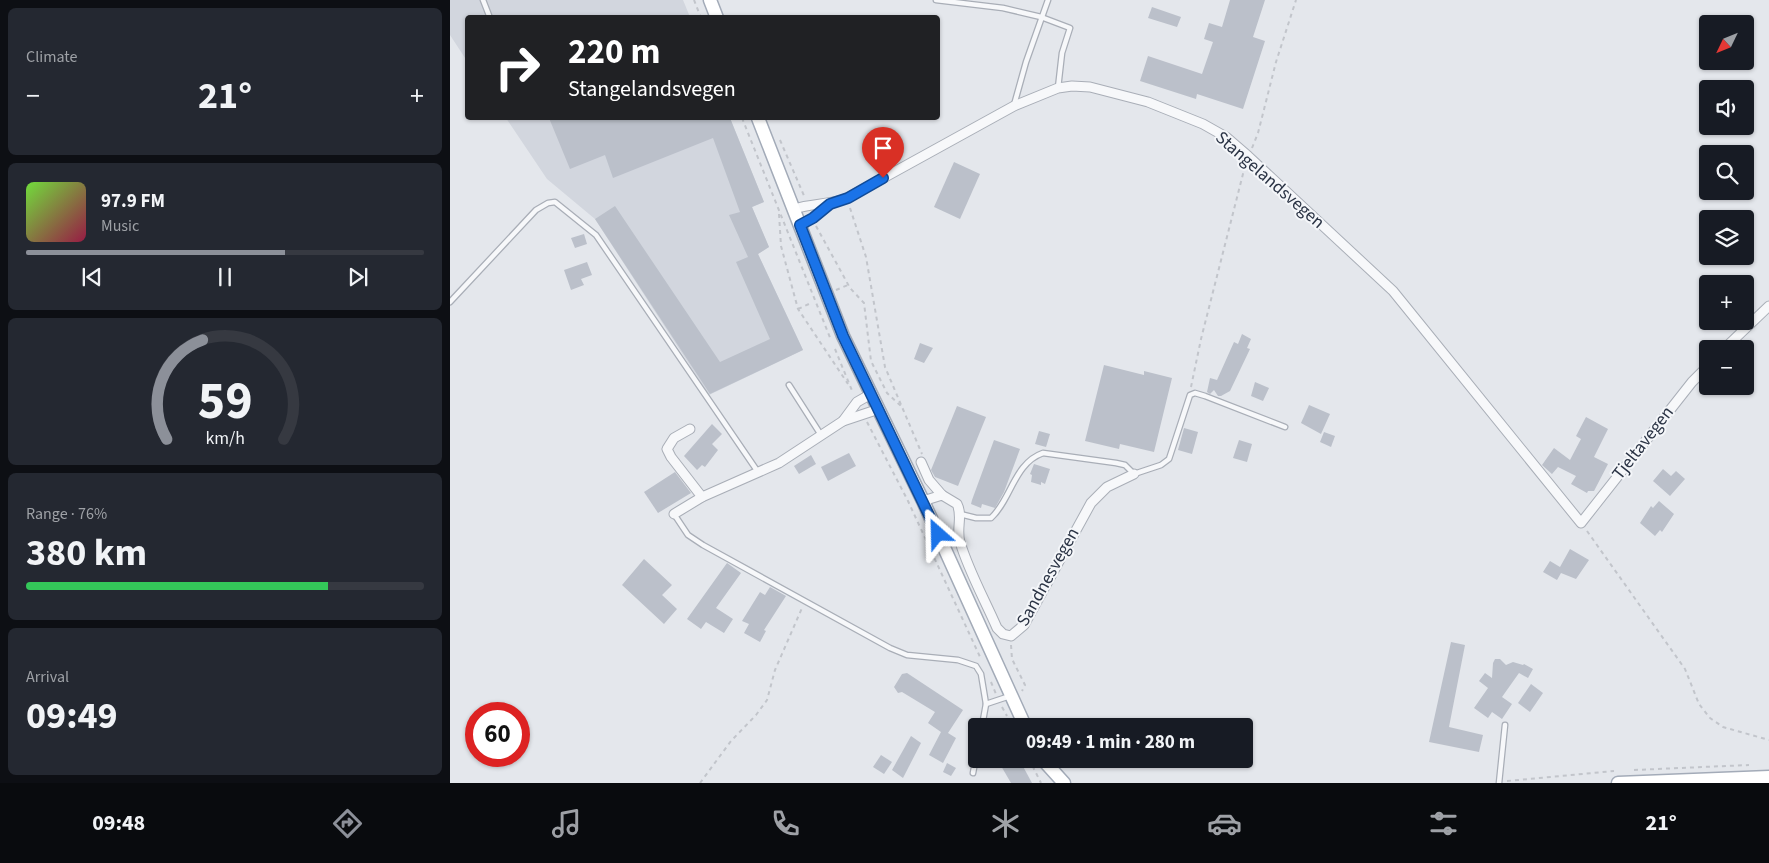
<!DOCTYPE html>
<meta charset="utf-8">
<style>
:root{--surface:#171b24;--page:#242831;--text:#f1f3f6;--muted:#9ea1a6;--line:#363941;--accent:#8c9099}
body{margin:0;font-family:"Source Sans 3",sans-serif;background:var(--page);color:var(--text);height:100vh;display:flex;flex-direction:column;font-size:19px;white-space:nowrap}
*{box-sizing:border-box;margin:0}
p{font-size:16px;color:var(--muted)}
.icon{flex:none;width:28px;height:28px;fill:none;stroke:currentColor;stroke-width:2;stroke-linecap:round;stroke-linejoin:round}
.map{position:relative;flex:1;overflow:hidden}
.details{display:flex;flex-direction:column;gap:8px;padding:8px;background:#0d0f14;width:450px}
.details>*{flex:none}
.guide{position:absolute;left:15px;top:15px;width:475px;height:105px;border-radius:5px;box-shadow:0 1px 4px #0004;background:#202124;color:#fff;overflow:hidden}
.needle{width:32px;rotate:227deg}
.buttons{position:absolute;left:1249px;top:15px;display:grid;gap:10px}
.buttons a{display:grid;place-items:center;width:55px;height:55px;border-radius:5px;background:var(--surface);box-shadow:0 1px 4px #0004;font-size:25px}
.speed{position:absolute;left:15px;top:702px;display:flex;gap:10px;font-size:25px;font-weight:700;text-align:center}
.speed>*{display:grid;place-content:center;width:65px;height:65px;border-radius:50%;background:var(--surface);box-shadow:0 1px 4px #0004;line-height:1}
.speed .limit{border:8px solid #d22;background:#fff;color:#111}
.pin{position:absolute;display:grid;place-items:center;width:42px;height:42px;color:#fff;margin:-51px -21px;border-radius:50% 50% 50% 0;rotate:-45deg;box-shadow:0 0 5px #0007}
.pin .icon{rotate:45deg}
.me{position:absolute;width:55px;margin:-28px;rotate:335deg;stroke-linejoin:round;filter:drop-shadow(0 0 4px #0008)}
.turn{display:flex;align-items:center;gap:18px;height:105px;padding:0 20px;font-size:22px}
.turn .icon{width:65px;height:65px;stroke-width:2.5}
.turn b{display:block;font-size:35px;line-height:42px}
.big{font-size:38px;font-weight:700;line-height:1.1}
.details .widget{flex:1;display:flex;flex-direction:column;justify-content:center;gap:8px;min-width:0;padding:0 18px;border-radius:8px;background:var(--page)}
.details .dial{align-items:center;gap:0}
.dial svg{height:130px;overflow:visible;fill:none;stroke:var(--line);stroke-width:7;stroke-linecap:round;text-anchor:middle}
.dial text{fill:var(--text);stroke:none}
.song{display:flex;align-items:center;gap:15px}
.cover{width:60px;height:60px;border-radius:8px;background:linear-gradient(135deg,hsl(100 70% 55%),hsl(340 70% 35%))}
.played{height:5px;border-radius:2px;background:linear-gradient(90deg,var(--accent) 65%,var(--line) 65%)}
.keys{display:flex;justify-content:space-around;direction:ltr}
.heat{display:flex;justify-content:space-between;align-items:center;font-size:28px;direction:ltr}
.charge{height:8px;border-radius:4px;background:linear-gradient(90deg,#34c759 76%,var(--line) 0)}
.trip{position:absolute;left:518px;top:718px;width:285px;height:50px;border-radius:5px;background:var(--surface);box-shadow:0 1px 4px #0004;font-weight:700;line-height:50px;text-align:center}
.tabs{display:flex;height:80px;justify-content:space-around;align-items:center;background:#090b0e;color:var(--muted)}
.tabs .icon{width:35px;height:35px}
.tabs .active{color:var(--accent)}
.tabs b{font-size:22px;color:var(--text)}
main{display:flex;flex:1;min-height:0}
.map>svg:first-child{display:block}
.built{fill:#d2d6de}
.building{fill:#bbc0ca}
.lines{fill:none;stroke-linecap:round;stroke-linejoin:round}
.service-casing{stroke:#a9aeb7;stroke-width:7}
.minor-casing{stroke:#a9aeb7;stroke-width:11}
.primary-casing{stroke:#a3abb8;stroke-width:15}
.path{stroke:#c2c5cb;stroke-width:2;stroke-dasharray:4 4;stroke-linecap:butt}
.service{stroke:#f7f8fa;stroke-width:4.5}
.minor{stroke:#f7f8fa;stroke-width:9}
.primary{stroke:#fff;stroke-width:12}
.route-casing{stroke:#114b97;stroke-width:12}
.route{stroke:#1a73e8;stroke-width:9}
.labels{text-anchor:middle;dominant-baseline:central;stroke-width:4;stroke-linejoin:round;paint-order:stroke}
.street-label{font-size:18px;fill:#2b3445;stroke:#f4f6f9}
</style>
<main>
<section class="details">
<div class="widget"><p>Climate</p>
<div class="heat"><a>−</a><b class="big">21°</b><a>+</a></div>
</div>
<div class="widget">
<div class="song"><i class="cover"></i><div><b>97.9 FM</b><p>Music</p></div></div>
<div class="played"></div>
<div class="keys"><svg class="icon" aria-label="previous" viewBox="0 0 24 24"><path d="M18 5L8 12l10 7zM5 5v14"/></svg><svg class="icon" aria-label="pause" viewBox="0 0 24 24"><path d="M8 5v14M16 5v14"/></svg><svg class="icon" aria-label="next" viewBox="0 0 24 24"><path d="M6 5l10 7-10 7zM19 5v14"/></svg></div>
</div>
<div class="widget dial"><svg viewBox="0 0 100 80">
<path d="M14 69A42 42 0 1 1 86 69"/>
<path d="M14 69A42 42 0 0 1 36 8" stroke="#8c9099"/>
<text x="50" y="56" font-size="32" font-weight="700">59</text>
<text x="50" y="72" font-size="11">km/h</text>
</svg></div>
<div class="widget"><p>Range · 76%</p><b class="big">380 km</b><div class="charge"></div></div>
<div class="widget"><p>Arrival</p><b class="big">09:49</b></div>
</section>
<div class="map">
<svg width="1319" height="783" viewBox="0 0 1319 783">
<rect width="100%" height="100%" fill="#e4e7ec"/>
<!-- built -->
<g class="built">
<path d="M 0,0 L 233,0 L 240,17 L 18,18 L 17,61 L 0,35 Z"/>
<path d="M 56,118 L 280,118 L 314,202 L 302,207 L 319,247 L 308,254 L 353,350 L 259,395 L 145,219 L 97,179 Z"/>
</g>
<!-- building -->
<g class="building">
<path d="M 780,0 L 815,0 L 803,37 L 815,41 L 793,109 L 747,94 L 746,99 L 690,81 L 698,56 L 752,74 L 763,42 L 754,39 L 759,23 L 772,27 Z"/>
<path d="M 702,7 L 731,17 L 727,27 L 698,18 Z"/>
<path d="M 99,118 L 280,118 L 314,202 L 302,207 L 319,247 L 308,254 L 353,350 L 260,394 L 145,219 L 165,206 L 270,362 L 320,339 L 286,262 L 298,257 L 279,215 L 290,212 L 263,138 L 163,178 L 155,155 L 120,169 Z"/>
<path d="M 504,162 L 530,174 L 510,219 L 484,207 Z"/>
<path d="M 134,234 L 137,244 L 125,248 L 121,238 Z"/>
<path d="M 137,262 L 142,275 L 131,279 L 134,285 L 121,290 L 114,270 Z"/>
<path d="M 792,334 L 801,339 L 797,348 L 800,349 L 780,391 L 771,396 L 768,396 L 764,390 L 760,394 L 757,392 L 760,378 L 767,380 L 784,342 L 788,344 Z"/>
<path d="M 470,343 L 483,348 L 474,363 L 464,359 Z"/>
<path d="M 654,365 L 694,375 L 694,371 L 722,378 L 704,452 L 670,444 L 669,449 L 635,441 Z"/>
<path d="M 805,382 L 819,388 L 813,401 L 801,396 Z"/>
<path d="M 859,405 L 880,414 L 871,434 L 851,423 Z"/>
<path d="M 507,406 L 536,417 L 508,486 L 485,477 L 481,470 Z"/>
<path d="M 1136,417 L 1158,429 L 1144,457 L 1158,464 L 1144,491 L 1138,491 L 1137,493 L 1121,484 L 1126,476 L 1108,467 L 1102,474 L 1092,465 L 1104,448 L 1120,460 L 1131,439 L 1126,436 Z"/>
<path d="M 262,424 L 272,434 L 262,444 L 268,450 L 255,467 L 252,465 L 247,470 L 234,456 Z"/>
<path d="M 734,428 L 748,432 L 742,454 L 728,450 Z"/>
<path d="M 589,431 L 600,434 L 596,447 L 585,444 Z"/>
<path d="M 874,432 L 885,436 L 881,447 L 870,442 Z"/>
<path d="M 544,440 L 570,449 L 554,492 L 545,508 L 532,504 L 531,508 L 521,504 L 522,500 Z"/>
<path d="M 789,440 L 802,444 L 797,462 L 783,458 Z"/>
<path d="M 399,453 L 406,466 L 378,481 L 371,467 Z"/>
<path d="M 361,455 L 366,464 L 349,474 L 344,466 Z"/>
<path d="M 584,464 L 600,469 L 595,484 L 591,482 L 591,485 L 581,482 L 582,475 L 580,474 Z"/>
<path d="M 1213,469 L 1221,476 L 1226,471 L 1235,479 L 1220,496 L 1203,481 Z"/>
<path d="M 225,472 L 241,493 L 208,513 L 194,492 Z"/>
<path d="M 1209,501 L 1224,514 L 1212,532 L 1210,530 L 1205,536 L 1190,523 L 1201,506 L 1203,508 Z"/>
<path d="M 1120,549 L 1139,560 L 1126,579 L 1111,573 L 1107,580 L 1093,572 L 1100,561 L 1110,567 Z"/>
<path d="M 194,559 L 222,585 L 212,595 L 227,609 L 214,624 L 172,585 Z"/>
<path d="M 277,563 L 291,573 L 266,608 L 283,619 L 274,633 L 256,622 L 251,629 L 237,619 Z"/>
<path d="M 320,587 L 336,596 L 314,630 L 316,631 L 310,642 L 294,633 L 299,624 L 292,621 L 310,592 L 315,595 Z"/>
<path d="M 1001,642 L 1015,645 L 999,727 L 1033,735 L 1029,752 L 979,742 Z"/>
<path d="M 1045,659 L 1050,659 L 1056,665 L 1063,662 L 1073,665 L 1074,664 L 1083,669 L 1078,678 L 1069,673 L 1052,697 L 1062,704 L 1052,719 L 1042,712 L 1038,718 L 1024,708 L 1038,688 L 1029,681 L 1035,673 L 1042,678 L 1043,663 Z"/>
<path d="M 457,673 L 513,710 L 498,733 L 506,738 L 493,763 L 479,755 L 491,732 L 478,723 L 485,712 L 452,692 L 448,693 L 444,687 L 452,674 Z"/>
<path d="M 1081,684 L 1093,693 L 1080,712 L 1068,703 Z"/>
<path d="M 461,736 L 471,743 L 453,778 L 442,770 Z"/>
<path d="M 431,755 L 442,762 L 434,774 L 423,767 Z"/>
<path d="M 547,759 L 569,759 L 582,783 L 561,783 Z"/>
<path d="M 497,763 L 506,768 L 501,776 L 493,772 Z"/>
</g>
<g class="lines">
<!-- service casing -->
<g class="service-casing">
<g id="service">
<path d="M 33,0 L 40,18"/>
<path d="M 486,0 L 553,8 L 591,17 L 620,28 L 612,53 L 608,88"/>
<path d="M 564,105 L 576,62 L 598,0"/>
<path d="M 0,302 L 86,210 L 98,203 L 105,202 L 146,235 L 308,472"/>
<path d="M 339,385 L 371,435"/>
<path d="M 224,514 L 238,535 L 253,545 L 440,648 L 457,655 L 508,660 L 526,666 L 531,674 L 536,704 L 532,726"/>
<path d="M 510,514 L 526,518 L 541,518 C 561,500 564,463 593,453 L 666,463 L 675,465 L 684,474 L 711,465 L 719,459 L 740,395 L 745,393 L 755,396 L 835,427"/>
<path d="M 536,704 L 560,696"/>
<path d="M 523,773 L 526,757"/>
<path d="M 1049,783 L 1055,725"/>
</g>
</g>
<!-- minor casing -->
<g class="minor-casing">
<g id="minor">
<path d="M 344,209 C 362,203 380,205 397,198 L 564,106 L 608,88 L 622,86 L 640,87 L 698,102 L 753,124 L 776,137 L 798,156 L 943,291 L 1131,523 L 1242,382 L 1258,366"/>
<path d="M 350,225 L 363,218 L 380,204"/>
<path d="M 1274,349 L 1319,306"/>
<path d="M 393,421 L 429,409"/>
<path d="M 240,429 L 224,438 L 217,449 L 221,457 L 252,497"/>
<path d="M 471,462 L 479,480 L 492,495"/>
<path d="M 473,501 L 492,495 L 507,504 C 513,516 506,529 510,542 C 519,572 535,600 547,628 L 553,634 L 561,636 L 574,625 L 641,503 L 657,487 L 684,474"/>
<path d="M 224,514 L 252,497 L 329,463 L 393,421 L 407,402 L 421,394"/>
</g>
</g>
<!-- primary casing -->
<g class="primary-casing">
<g id="primary">
<path d="M 260,0 L 267,18"/>
<path d="M 308,118 L 393,336 L 473,501 L 575,726"/>
<path d="M 594,761 L 614,783"/>
<path d="M 1168,783 L 1319,777"/>
</g>
</g>
<!-- path -->
<g class="path">
<path d="M 244,0 L 251,18"/>
<path d="M 292,118 L 381,340"/>
<path d="M 330,140 L 355,198"/>
<path d="M 802,148 L 808,133 L 826,62 L 846,0"/>
<path d="M 400,208 L 416,257 L 435,367 L 472,454"/>
<path d="M 329,214 L 331,246 L 348,309 L 398,384"/>
<path d="M 366,226 L 400,288 L 414,303 L 421,361 L 437,393 L 451,406"/>
<path d="M 386,290 L 398,285"/>
<path d="M 348,309 L 359,304"/>
<path d="M 385,349 L 403,393"/>
<path d="M 741,387 L 751,339 L 795,166"/>
<path d="M 417,422 L 458,501 L 531,659"/>
<path d="M 1137,531 L 1235,669 L 1249,704 L 1260,718 L 1273,727 L 1319,740"/>
<path d="M 561,645 L 562,659 L 575,685 L 572,691"/>
<path d="M 541,682 L 546,694"/>
<path d="M 552,707 L 557,716"/>
<path d="M 579,759 L 591,783"/>
<path d="M 1184,770 L 1299,765"/>
<path d="M 1057,781 L 1164,771"/>
<path d="M 250,783 L 281,741 L 306,715 L 317,700 L 325,670 L 352,608"/>
</g>
<!-- service -->
<use href="#service" class="service"/>
<!-- minor -->
<use href="#minor" class="minor"/>
<!-- primary -->
<use href="#primary" class="primary"/>
</g>
<g class="lines">
<!-- route casing -->
<g class="route-casing">
<path id="route" d="M 433,178 L 398,198 L 380,204 L 363,218 L 350,225 L 393,336 L 488,534"/>
</g>
<!-- route -->
<use href="#route" class="route"/>
</g>
<g class="labels">
<!-- street labels -->
<g class="street-label">
<text transform="translate(820 180) rotate(41)">Stangelandsvegen</text>
<text transform="translate(1193 443) rotate(-52)">Tjeltavegen</text>
<text transform="translate(598 577) rotate(-61)">Sandnesvegen</text>
</g>
</g>
</svg>
<div class="buttons">
<a><svg class="needle" viewBox="-14 -14 28 28"><path d="M0-13l5 13h-10z" fill="#e53935"/><path d="M0 13l5-13h-10z" fill="#9ea1a6"/></svg></a>
<a><svg class="icon" aria-label="sound" viewBox="0 0 24 24"><path d="M4 9h4l5-4v14l-5-4H4zM17 9q2 3 0 6"/></svg></a>
<a><svg class="icon" aria-label="search" viewBox="0 0 24 24"><circle cx="10" cy="10" r="6"/><path d="M15 15l6 6"/></svg></a>
<a><svg class="icon" aria-label="layers" viewBox="0 0 24 24"><path d="M12 4l9 5-9 5-9-5zM3 14l9 5 9-5"/></svg></a>
<a>+</a>
<a>−</a>
</div>
<div class="speed"><div class="limit">60</div></div>
<div class="pin" style="left:433px;top:178px;background:#d93025"><svg class="icon" aria-label="arrive" viewBox="0 0 24 24"><path d="M6 21V4h12l-3 4 3 4H6"/></svg></div>
<svg class="me" style="left:488px;top:534px" viewBox="-20 -20 40 40"><path d="M0-17L14 15 0 8-14 15z" fill="#1a73e8" stroke="#fff" stroke-width="4"/></svg>
<div class="trip">09:49 · 1 min · 280 m</div>
<div class="guide">
<div class="turn"><svg class="icon" aria-label="right" viewBox="0 0 24 24"><path d="M7 20v-9h11M14 6l5 5-5 5"/></svg><div><b>220 m</b>Stangelandsvegen</div></div>
</div>
</div>
</main>
<nav class="tabs">
<b>09:48</b>
<svg class="icon active" aria-label="directions" viewBox="0 0 24 24"><path d="M12 3l9 9-9 9-9-9zM9 14v-3h6M13 9l2 2-2 2"/></svg>
<svg class="icon" aria-label="music" viewBox="0 0 24 24"><path d="M9 18V5l10-2v13"/><circle cx="6" cy="18" r="3"/><circle cx="16" cy="16" r="3"/></svg>
<svg class="icon" aria-label="phone" viewBox="0 0 24 24"><path d="M5 4h4l2 5-3 2q2 4 5 5l2-3 5 2v4C11 20 4 13 5 4z"/></svg>
<svg class="icon" aria-label="climate" viewBox="0 0 24 24"><path d="M12 3v18M4 7l16 10M4 17L20 7"/></svg>
<svg class="icon" aria-label="car" viewBox="0 0 24 24"><path d="M5 17H2v-5l4-1 3-4h7l3 4 3 1v5h-3M9 17h6M6 11h13"/><circle cx="7" cy="17" r="2"/><circle cx="17" cy="17" r="2"/></svg>
<svg class="icon" aria-label="filters" viewBox="0 0 24 24"><path d="M4 7h16M4 17h16"/><circle cx="9" cy="7" r="2"/><circle cx="15" cy="17" r="2"/></svg>
<b>21°</b>
</nav>
